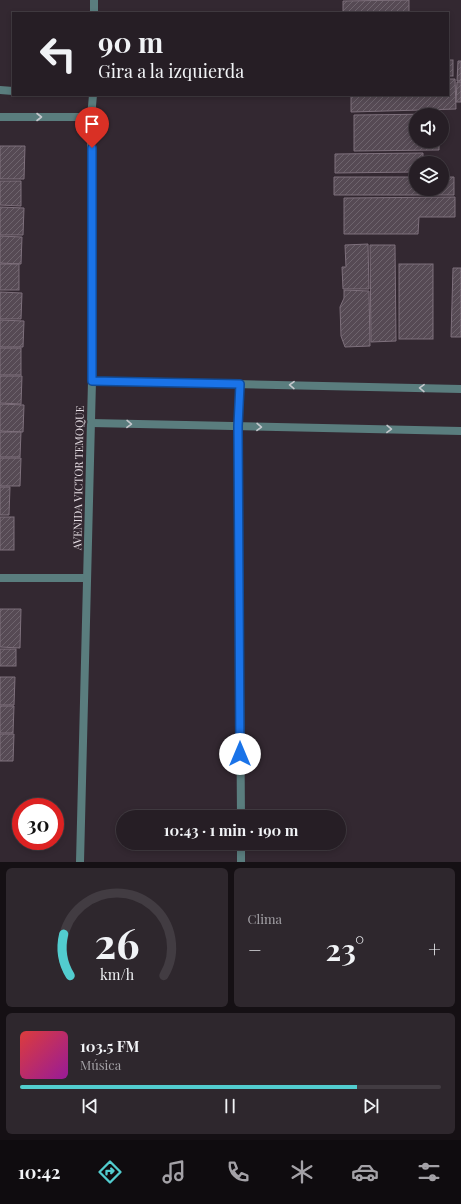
<!DOCTYPE html>
<html lang="es">
<meta charset="utf-8">
<style>
:root{--surface:#261e25;--page:#2e272d;--text:#f1f3f6;--muted:#a4a2a7;--line:#423c42;--accent:#52cdcf}
body{margin:0;font-family:"Playfair Display",serif;background:var(--page);color:var(--text);height:100vh;display:flex;flex-direction:column;font-size:15px;white-space:nowrap}
*{box-sizing:border-box;margin:0}
p{font-size:13px;color:var(--muted)}
.icon{flex:none;width:22px;height:22px;fill:none;stroke:currentColor;stroke-width:2;stroke-linecap:round;stroke-linejoin:round}
.map{position:relative;height:862px;overflow:hidden}
.drawer{display:flex;flex-direction:column;gap:6px;padding:6px;background:#151014;flex:1}
.drawer>*{flex:none}
.top-card{position:absolute;left:12px;top:12px;width:437px;height:84px;border-radius:0px;box-shadow:0 2px 6px #0003,0 0 0 1px var(--line);background:#261e25;color:var(--text);overflow:hidden}
.controls{position:absolute;left:409px;top:108px;display:grid;gap:8px}
.controls a{display:grid;place-items:center;width:40px;height:40px;border-radius:50%;background:var(--surface);box-shadow:0 2px 6px #0003,0 0 0 1px var(--line);font-size:20px}
.speed{position:absolute;left:12px;top:798px;display:flex;gap:8px;font-size:20px;font-weight:700;text-align:center}
.speed>*{display:grid;place-content:center;width:52px;height:52px;border-radius:50%;background:var(--surface);box-shadow:0 2px 6px #0003,0 0 0 1px var(--line);line-height:1}
.speed .limit{border:6px solid #d22;background:#fff;color:#111}
.pin{position:absolute;display:grid;place-items:center;width:34px;height:34px;color:#fff;margin:-41px -17px;border-radius:50% 50% 50% 0;rotate:-45deg;box-shadow:0 0 4px #0007}
.pin .icon{rotate:45deg}
.me{position:absolute;width:44px;margin:-22px;rotate:0deg;stroke-linejoin:round;filter:drop-shadow(0 0 3px #0008)}
.turn{display:flex;align-items:center;gap:14px;height:84px;padding:0 20px;font-size:18px}
.turn .icon{width:52px;height:52px;stroke-width:2.5}
.turn b{display:block;font-size:28px;line-height:34px}
.big{font-size:30px;font-weight:700;line-height:1.1}
.drawer .card{flex:1;display:flex;flex-direction:column;justify-content:center;gap:6px;min-width:0;padding:0 14px;border-radius:6px;background:var(--page)}
.drawer .dial{align-items:center;gap:0}
.dial svg{height:104px;overflow:visible;fill:none;stroke:var(--line);stroke-width:7;stroke-linecap:round;text-anchor:middle}
.dial text{fill:var(--text);stroke:none}
.song{display:flex;align-items:center;gap:12px}
.cover{width:48px;height:48px;border-radius:6px;background:linear-gradient(135deg,hsl(0 70% 55%),hsl(300 70% 35%))}
.played{height:4px;border-radius:2px;background:linear-gradient(90deg,var(--accent) 80%,var(--line) 80%)}
.keys{display:flex;justify-content:space-around;direction:ltr}
.heat{display:flex;justify-content:space-between;align-items:center;font-size:22px;direction:ltr}
.drawer .tiles{flex:1;display:grid;gap:6px;grid-template-columns:1fr 1fr}
.card:last-child{grid-column:span 2}
.trip{position:absolute;left:116px;top:810px;width:230px;height:40px;border-radius:20px;background:var(--surface);box-shadow:0 2px 6px #0003,0 0 0 1px var(--line);font-weight:700;line-height:40px;text-align:center}
.tabs{display:flex;height:64px;justify-content:space-around;align-items:center;background:#0f0c0f;color:var(--muted)}
.tabs .icon{width:28px;height:28px}
.tabs .current{color:var(--accent)}
.tabs b{font-size:18px;color:var(--text)}
.map>svg:first-child{display:block}
.building{fill:url(#building-hatch);stroke:#7e707c}
.lines{fill:none;stroke-linecap:round;stroke-linejoin:round}
.minor{stroke:#5a7d7e;stroke-width:8}
.tertiary{stroke:#5a7d7e;stroke-width:8}
.oneway{stroke:#c4c7cc}
.route-casing{stroke:#114b97;stroke-width:10}
.route{stroke:#1a73e8;stroke-width:7}
.labels{text-anchor:middle;dominant-baseline:central;stroke-width:4;stroke-linejoin:round;paint-order:stroke}
.street-label{font-size:11px;fill:#e8e0e6;stroke:#332831}
</style>
<div class="map">
<svg width="461" height="862" viewBox="0 0 461 862">
<defs>
<pattern id="building-hatch" width="6" height="6" patternUnits="userSpaceOnUse"><rect width="6" height="6" fill="#564a54"/><path d="M-1 1l2-2M0 6l6-6M5 7l2-2" fill="none" stroke="#6e646d"/></pattern>
</defs>
<rect width="100%" height="100%" fill="#332831"/>
<!-- building -->
<g class="building">
<path d="M 409,0 L 409,13 L 343,13 L 343,1 Z"/>
<rect x="448" y="60" width="5" height="16"/>
<path d="M 458,61 L 461,61 L 461,81 L 457,81 Z"/>
<path d="M 448,79 L 455,79 L 456,109 L 351,112 L 351,95 L 448,95 Z"/>
<path d="M 457,82 L 461,82 L 461,102 L 456,102 Z"/>
<path d="M 438,114 L 438,115 L 416,115 L 416,141 L 439,141 L 439,150 L 354,151 L 354,115 Z"/>
<path d="M 0,146 L 25,146 L 24,179 L 0,179 Z"/>
<path d="M 423,153 L 423,163 L 416,163 L 416,172 L 335,173 L 335,154 Z"/>
<path d="M 334,177 L 416,177 L 416,189 L 442,189 L 442,177 L 454,177 L 454,195 L 334,195 Z"/>
<path d="M 0,181 L 21,181 L 21,206 L 0,205 Z"/>
<path d="M 455,197 L 455,217 L 419,217 L 418,234 L 344,234 L 344,198 Z"/>
<path d="M 0,207 L 24,208 L 23,235 L 0,235 Z"/>
<path d="M 0,236 L 22,237 L 21,264 L 0,263 Z"/>
<path d="M 368,244 L 369,289 L 343,289 L 342,267 L 346,267 L 345,245 Z"/>
<path d="M 370,245 L 395,245 L 396,341 L 371,342 Z"/>
<rect x="0" y="264" width="19" height="26"/>
<rect x="399" y="264" width="34" height="75"/>
<path d="M 453,268 L 461,268 L 461,337 L 451,337 Z"/>
<path d="M 344,290 L 369,291 L 370,346 L 345,347 L 341,336 L 340,307 L 344,298 Z"/>
<path d="M 0,292 L 22,293 L 21,319 L 0,319 Z"/>
<path d="M 0,320 L 24,321 L 23,347 L 0,347 Z"/>
<rect x="0" y="348" width="21" height="27"/>
<path d="M 0,376 L 22,376 L 21,404 L 0,403 Z"/>
<path d="M 0,404 L 24,405 L 23,432 L 0,431 Z"/>
<path d="M 0,432 L 21,432 L 20,457 L 0,457 Z"/>
<path d="M 0,458 L 21,458 L 20,486 L 0,486 Z"/>
<path d="M 0,487 L 10,487 L 9,515 L 0,515 Z"/>
<rect x="0" y="517" width="14" height="33"/>
<path d="M 0,609 L 21,609 L 20,648 L 0,647 Z"/>
<rect x="0" y="649" width="16" height="17"/>
<path d="M 0,677 L 15,677 L 14,705 L 0,705 Z"/>
<path d="M 0,706 L 14,706 L 13,733 L 0,733 Z"/>
<path d="M 0,734 L 14,734 L 13,761 L 0,761 Z"/>
</g>
<g class="lines">
<!-- minor -->
<g class="minor">
<path d="M 92,381 L 461,389"/>
<path d="M 240,384 L 238,426 L 241,817"/>
<path d="M 91,423 L 461,431"/>
<path d="M 0,578 L 87,578"/>
<path d="M 241,843 L 241,862"/>
</g>
<!-- tertiary -->
<g class="tertiary">
<path d="M 94,13 L 94,0"/>
<path d="M 0,90 L 13,91"/>
<path d="M 0,117 L 91,117"/>
<path d="M 80,862 L 92,381 L 91,117 L 93,95"/>
</g>
</g>
<!-- one-way arrows -->
<defs><path id="oneway-chevron" d="M-2-3.5L2.5 0L-2 3.5" fill="none" stroke-width="1.6" stroke-linecap="round" stroke-linejoin="round"/></defs>
<g class="oneway">
<use href="#oneway-chevron" transform="translate(39 117)"/>
<use href="#oneway-chevron" transform="translate(292 385) rotate(-179)"/>
<use href="#oneway-chevron" transform="translate(422 388) rotate(-179)"/>
<use href="#oneway-chevron" transform="translate(129 424) rotate(1)"/>
<use href="#oneway-chevron" transform="translate(259 427) rotate(1)"/>
<use href="#oneway-chevron" transform="translate(389 429) rotate(1)"/>
</g>
<g class="lines">
<!-- route casing -->
<g class="route-casing">
<path id="route" d="M 92,148 L 92,381 L 240,384 L 238,426 L 240,754"/>
</g>
<!-- route -->
<use href="#route" class="route"/>
</g>
<g class="labels">
<!-- street labels -->
<g class="street-label">
<text transform="translate(78 478) rotate(-89)">AVENIDA VICTOR TEMOQUE</text>
</g>
</g>
</svg>
<div class="controls">
<a><svg class="icon" aria-label="sound" viewBox="0 0 24 24"><path d="M4 9h4l5-4v14l-5-4H4zM17 9q2 3 0 6"/></svg></a>
<a><svg class="icon" aria-label="layers" viewBox="0 0 24 24"><path d="M12 4l9 5-9 5-9-5zM3 14l9 5 9-5"/></svg></a>
</div>
<div class="speed"><div class="limit">30</div></div>
<div class="pin" style="left:92px;top:148px;background:#d93025"><svg class="icon" aria-label="arrive" viewBox="0 0 24 24"><path d="M6 21V4h12l-3 4 3 4H6"/></svg></div>
<svg class="me" style="left:240px;top:754px" viewBox="-20 -20 40 40"><circle r="19" fill="#fff"/><path d="M0-13L10 11 0 6-10 11z" fill="#1a73e8"/></svg>
<div class="trip">10:43 · 1 min · 190 m</div>
<div class="top-card">
<div class="turn"><svg class="icon" aria-label="left" viewBox="0 0 24 24"><path d="M17 20v-9H6M10 6l-5 5 5 5"/></svg><div><b>90 m</b>Gira a la izquierda</div></div>
</div>
</div>
<section class="drawer">
<div class="tiles">
<div class="card dial"><svg viewBox="0 0 100 80">
<path d="M14 69A42 42 0 1 1 86 69"/>
<path d="M14 69A42 42 0 0 1 9 37" stroke="#52cdcf"/>
<text x="50" y="56" font-size="32" font-weight="700">26</text>
<text x="50" y="72" font-size="11">km/h</text>
</svg></div>
<div class="card"><p>Clima</p>
<div class="heat"><a>−</a><b class="big">23°</b><a>+</a></div>
</div>
<div class="card">
<div class="song"><i class="cover"></i><div><b>103.5 FM</b><p>Música</p></div></div>
<div class="played"></div>
<div class="keys"><svg class="icon" aria-label="previous" viewBox="0 0 24 24"><path d="M18 5L8 12l10 7zM5 5v14"/></svg><svg class="icon" aria-label="pause" viewBox="0 0 24 24"><path d="M8 5v14M16 5v14"/></svg><svg class="icon" aria-label="next" viewBox="0 0 24 24"><path d="M6 5l10 7-10 7zM19 5v14"/></svg></div>
</div>
</div>
</section>
<nav class="tabs">
<b>10:42</b>
<svg class="icon current" aria-label="directions" viewBox="0 0 24 24"><path d="M12 3l9 9-9 9-9-9zM9 14v-3h6M13 9l2 2-2 2"/></svg>
<svg class="icon" aria-label="music" viewBox="0 0 24 24"><path d="M9 18V5l10-2v13"/><circle cx="6" cy="18" r="3"/><circle cx="16" cy="16" r="3"/></svg>
<svg class="icon" aria-label="phone" viewBox="0 0 24 24"><path d="M5 4h4l2 5-3 2q2 4 5 5l2-3 5 2v4C11 20 4 13 5 4z"/></svg>
<svg class="icon" aria-label="climate" viewBox="0 0 24 24"><path d="M12 3v18M4 7l16 10M4 17L20 7"/></svg>
<svg class="icon" aria-label="car" viewBox="0 0 24 24"><path d="M5 17H2v-5l4-1 3-4h7l3 4 3 1v5h-3M9 17h6M6 11h13"/><circle cx="7" cy="17" r="2"/><circle cx="17" cy="17" r="2"/></svg>
<svg class="icon" aria-label="filters" viewBox="0 0 24 24"><path d="M4 7h16M4 17h16"/><circle cx="9" cy="7" r="2"/><circle cx="15" cy="17" r="2"/></svg>
</nav>
